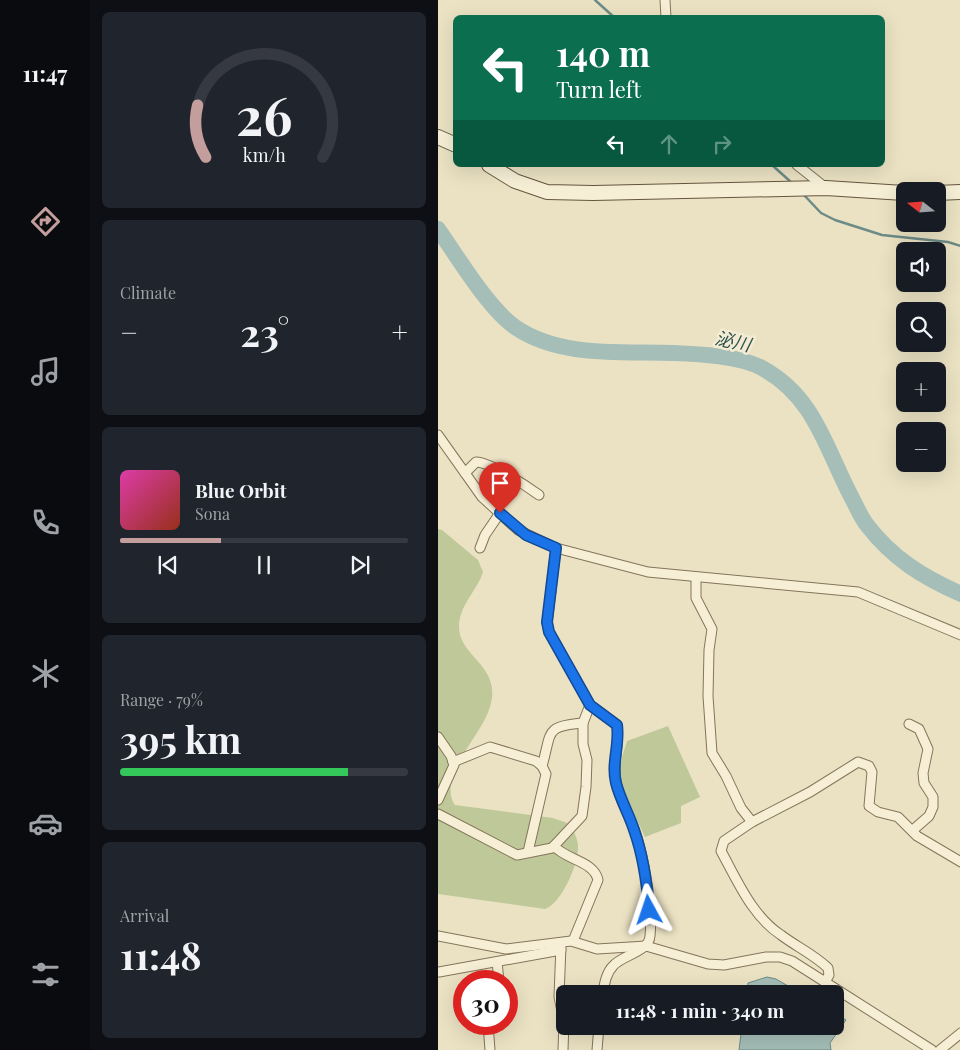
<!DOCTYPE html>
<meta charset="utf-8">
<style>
:root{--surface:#171b24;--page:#20242c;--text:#f1f3f6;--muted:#9ea1a6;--line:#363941;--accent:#c49e9d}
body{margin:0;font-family:"Playfair Display","Noto Sans JP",serif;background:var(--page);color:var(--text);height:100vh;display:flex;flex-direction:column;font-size:19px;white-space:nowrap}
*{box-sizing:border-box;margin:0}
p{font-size:16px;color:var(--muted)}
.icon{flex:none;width:28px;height:28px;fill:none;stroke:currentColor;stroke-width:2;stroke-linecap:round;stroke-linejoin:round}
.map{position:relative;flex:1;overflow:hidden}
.details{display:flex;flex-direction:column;gap:12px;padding:12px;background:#0d0f14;width:348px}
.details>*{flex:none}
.banner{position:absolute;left:15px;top:15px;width:432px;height:152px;border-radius:8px;box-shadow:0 5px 20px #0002;background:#0b6e4f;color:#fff;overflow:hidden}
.needle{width:32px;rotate:287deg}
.controls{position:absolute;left:458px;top:182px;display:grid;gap:10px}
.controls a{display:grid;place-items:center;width:50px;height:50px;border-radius:8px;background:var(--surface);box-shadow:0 5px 20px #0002;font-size:25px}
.speed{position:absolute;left:15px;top:970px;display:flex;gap:10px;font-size:25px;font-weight:700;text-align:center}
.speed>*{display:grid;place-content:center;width:65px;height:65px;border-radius:50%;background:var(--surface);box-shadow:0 5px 20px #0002;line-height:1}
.speed .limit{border:8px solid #d22;background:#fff;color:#111}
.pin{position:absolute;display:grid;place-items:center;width:42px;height:42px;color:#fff;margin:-51px -21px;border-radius:50% 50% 50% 0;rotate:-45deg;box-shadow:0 0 5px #0007}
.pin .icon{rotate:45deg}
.me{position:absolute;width:55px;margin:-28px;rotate:355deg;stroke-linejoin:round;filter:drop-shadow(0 0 4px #0008)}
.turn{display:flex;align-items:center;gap:18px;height:105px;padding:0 20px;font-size:22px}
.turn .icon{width:65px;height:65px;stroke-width:2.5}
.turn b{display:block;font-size:35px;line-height:42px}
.lanes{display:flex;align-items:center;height:48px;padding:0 20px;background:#0003;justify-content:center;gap:25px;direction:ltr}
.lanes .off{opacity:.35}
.big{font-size:38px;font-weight:700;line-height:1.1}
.details .tile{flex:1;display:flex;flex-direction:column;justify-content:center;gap:8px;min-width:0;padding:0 18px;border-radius:8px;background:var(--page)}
.details .dial{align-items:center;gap:0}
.dial svg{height:130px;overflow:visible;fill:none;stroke:var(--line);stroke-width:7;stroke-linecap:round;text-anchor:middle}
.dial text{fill:var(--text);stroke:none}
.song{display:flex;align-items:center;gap:15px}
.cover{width:60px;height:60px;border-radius:8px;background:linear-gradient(135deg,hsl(320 70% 55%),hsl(10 70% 35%))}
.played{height:5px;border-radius:2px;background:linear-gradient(90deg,var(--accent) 35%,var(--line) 35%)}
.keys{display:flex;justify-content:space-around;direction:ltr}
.heat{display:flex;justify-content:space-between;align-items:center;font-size:28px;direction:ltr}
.charge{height:8px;border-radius:4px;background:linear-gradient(90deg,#34c759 79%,var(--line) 0)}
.trip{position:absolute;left:118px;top:985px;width:288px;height:50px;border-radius:8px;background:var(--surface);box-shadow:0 5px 20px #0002;font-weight:700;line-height:50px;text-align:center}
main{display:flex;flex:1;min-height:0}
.tab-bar{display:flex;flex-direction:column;width:90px;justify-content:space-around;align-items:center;background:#090b0e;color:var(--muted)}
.tab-bar .icon{width:35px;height:35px}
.tab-bar .on{color:var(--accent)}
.tab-bar b{font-size:22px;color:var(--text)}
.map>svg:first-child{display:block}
.green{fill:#bfc898}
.water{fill:#a5beb8;stroke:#6d8b86}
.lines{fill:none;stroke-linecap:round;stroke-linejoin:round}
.stream{stroke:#6d8b86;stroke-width:2.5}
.river{stroke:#a5beb8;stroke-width:16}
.minor-casing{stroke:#84745b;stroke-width:11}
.secondary-casing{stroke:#65553f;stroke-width:16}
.minor{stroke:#f6efd6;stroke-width:9}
.secondary{stroke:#f6efd6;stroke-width:14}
.route-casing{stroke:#114b97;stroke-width:12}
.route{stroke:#1a73e8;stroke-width:9}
.labels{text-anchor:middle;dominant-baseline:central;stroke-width:5;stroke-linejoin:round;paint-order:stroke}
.water-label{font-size:18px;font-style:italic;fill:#2f5353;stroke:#f3ecd2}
</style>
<main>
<nav class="tab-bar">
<b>11:47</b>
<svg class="icon on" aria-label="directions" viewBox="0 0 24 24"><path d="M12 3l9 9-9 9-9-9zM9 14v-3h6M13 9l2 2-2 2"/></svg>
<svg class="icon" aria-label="music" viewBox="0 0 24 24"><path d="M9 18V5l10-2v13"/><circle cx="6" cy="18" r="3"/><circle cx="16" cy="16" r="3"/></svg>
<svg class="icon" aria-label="phone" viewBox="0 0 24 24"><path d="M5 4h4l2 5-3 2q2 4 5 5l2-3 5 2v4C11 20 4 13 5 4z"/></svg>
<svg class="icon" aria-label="climate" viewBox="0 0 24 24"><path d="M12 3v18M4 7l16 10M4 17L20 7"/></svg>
<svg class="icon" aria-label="car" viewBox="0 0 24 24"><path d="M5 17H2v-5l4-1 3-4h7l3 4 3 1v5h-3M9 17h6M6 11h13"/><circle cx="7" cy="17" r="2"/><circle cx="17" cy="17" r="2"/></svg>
<svg class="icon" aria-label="filters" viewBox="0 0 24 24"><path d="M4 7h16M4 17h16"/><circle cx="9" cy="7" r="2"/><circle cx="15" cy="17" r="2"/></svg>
</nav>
<section class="details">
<div class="tile dial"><svg viewBox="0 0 100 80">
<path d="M14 69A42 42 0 1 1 86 69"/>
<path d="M14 69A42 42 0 0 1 9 37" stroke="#c49e9d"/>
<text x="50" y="56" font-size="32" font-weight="700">26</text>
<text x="50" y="72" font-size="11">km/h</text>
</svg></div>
<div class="tile"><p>Climate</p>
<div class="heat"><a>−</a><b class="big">23°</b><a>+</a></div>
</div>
<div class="tile">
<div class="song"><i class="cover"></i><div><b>Blue Orbit</b><p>Sona</p></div></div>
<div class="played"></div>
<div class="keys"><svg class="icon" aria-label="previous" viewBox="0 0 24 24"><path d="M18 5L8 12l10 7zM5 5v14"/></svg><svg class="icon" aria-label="pause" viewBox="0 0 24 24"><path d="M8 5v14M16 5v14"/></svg><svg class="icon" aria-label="next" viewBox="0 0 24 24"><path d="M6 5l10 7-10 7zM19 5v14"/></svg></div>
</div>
<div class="tile"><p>Range · 79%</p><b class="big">395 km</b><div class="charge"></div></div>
<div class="tile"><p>Arrival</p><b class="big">11:48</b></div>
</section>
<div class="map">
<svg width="523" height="1050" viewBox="0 0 523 1050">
<rect width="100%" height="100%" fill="#ebe2c3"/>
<!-- green -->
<g class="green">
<path d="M 0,529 L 4,530 L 40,560 L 45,572 C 39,591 21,605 21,627 C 21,660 73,667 47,719 C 36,741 0,782 17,805 L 115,818 L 132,824 C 135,830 140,839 140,846 C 141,863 124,903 107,909 L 0,894 Z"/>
<path d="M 230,726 L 262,797 L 243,806 L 243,823 L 207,837 C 199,818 184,796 182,775 C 181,764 186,751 189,741 Z"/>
</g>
<!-- water -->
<g class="water">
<path d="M 329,977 L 338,979 L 364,994 L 309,994 L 310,983 Z"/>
<path d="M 396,1013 L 408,1020 L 392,1043 L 393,1050 L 301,1050 L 304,1026 L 396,1026 Z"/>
</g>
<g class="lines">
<!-- stream -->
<g class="stream">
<path d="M 157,0 L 177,18"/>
<path d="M 334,165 L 354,183"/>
<path d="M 365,194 L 383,213 L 397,220 L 444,235 L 510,242 L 523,246"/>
</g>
<!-- river -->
<path class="river" d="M 0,229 C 19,256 50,308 77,327 C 122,358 183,351 235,353 C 261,354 302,356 324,368 C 379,398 388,451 416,502 C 420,510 424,519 429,525 C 455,559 485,577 523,594"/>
<!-- minor casing -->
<g class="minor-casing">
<g id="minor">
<path d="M 227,0 L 228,18"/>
<path d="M 359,165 L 388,188"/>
<path d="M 0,435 L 44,497 L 80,530 L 118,548 L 210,572 L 420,592 L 523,635"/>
<path d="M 27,473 L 38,462 C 54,463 87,485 101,495"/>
<path d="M 42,548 L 47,535 L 62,513"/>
<path d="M 118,548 L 109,623 L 111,632 L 152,705 L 179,725 C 182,745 174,762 178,782 C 181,799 191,815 197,831 C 206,859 215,907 212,936 C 211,952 184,955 175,966 C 168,973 166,984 165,994"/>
<path d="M 258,577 L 258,598 L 274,629 L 271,650 L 270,696 L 274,753 L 288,776 L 303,808 L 314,822"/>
<path d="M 471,724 L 481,729 L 490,749 L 485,773 L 486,783 L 495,797 L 495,807 L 491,816 L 475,830"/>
<path d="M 0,737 L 13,756 L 16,765 L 0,800"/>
<path d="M 15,762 L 52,747 L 98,761 L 104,766 L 108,774 L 90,852"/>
<path d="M 104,766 C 114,732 106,726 145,723"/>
<path d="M 0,814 L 79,855 L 114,848 L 144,816 L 148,787 L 149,760 L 145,744 L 145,723 L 152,705"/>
<path d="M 116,846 C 128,860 156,861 160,880 L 135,941"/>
<path d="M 0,936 L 68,949 L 133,941 L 159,949 L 208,946 L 270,964 L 286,965 L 328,957 L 342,957 L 354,961 L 494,1050"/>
<path d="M 123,945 L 121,997 L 126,1021 L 125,1050"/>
<path d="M 59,962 L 61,981"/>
<path d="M 1,972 L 123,950"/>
<path d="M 387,982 L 391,975 L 390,968 C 375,954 359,947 343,935 C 314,916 299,880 283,851 L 286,841 L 314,822 L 372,792 L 420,762 L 431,766 L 434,772 L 431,806 L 440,812 L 460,817 L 479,836 L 523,862"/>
<path d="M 50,1024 L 52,1050"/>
<path d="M 159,1050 L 161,1026"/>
<path d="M 502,1050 L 523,1033"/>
</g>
</g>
<!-- secondary casing -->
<g class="secondary-casing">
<g id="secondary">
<path d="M 0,137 L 18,145"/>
<path d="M 51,165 L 77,181 L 109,192 L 155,193 L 388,188 L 466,193"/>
<path d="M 499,193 L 523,192"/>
</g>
</g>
<!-- minor -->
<use href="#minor" class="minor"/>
<!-- secondary -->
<use href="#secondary" class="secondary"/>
</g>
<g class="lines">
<!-- route casing -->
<g class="route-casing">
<path id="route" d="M 62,513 L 88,535 L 118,548 L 109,622 L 111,632 L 152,705 L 179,725 C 182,745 173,763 178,783 C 182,799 191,814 196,830 C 205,855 209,883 211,910"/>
</g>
<!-- route -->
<use href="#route" class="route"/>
</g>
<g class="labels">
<!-- water labels -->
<g class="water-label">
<text transform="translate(295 341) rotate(12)">泌川</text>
</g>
</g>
</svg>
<div class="controls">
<a><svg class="needle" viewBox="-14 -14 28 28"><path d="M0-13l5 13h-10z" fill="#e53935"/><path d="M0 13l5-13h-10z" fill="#9ea1a6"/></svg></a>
<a><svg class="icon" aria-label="sound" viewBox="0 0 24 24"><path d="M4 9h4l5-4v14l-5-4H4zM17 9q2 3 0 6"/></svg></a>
<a><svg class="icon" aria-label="search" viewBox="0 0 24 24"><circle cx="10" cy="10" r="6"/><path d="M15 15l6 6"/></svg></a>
<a>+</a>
<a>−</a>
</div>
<div class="speed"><div class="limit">30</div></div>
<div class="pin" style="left:62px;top:513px;background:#d93025"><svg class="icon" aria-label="arrive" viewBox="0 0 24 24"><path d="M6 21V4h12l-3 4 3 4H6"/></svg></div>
<svg class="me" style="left:211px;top:910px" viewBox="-20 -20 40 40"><path d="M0-17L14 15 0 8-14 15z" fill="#1a73e8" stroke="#fff" stroke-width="4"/></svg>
<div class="trip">11:48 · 1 min · 340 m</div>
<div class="banner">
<div class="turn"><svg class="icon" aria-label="left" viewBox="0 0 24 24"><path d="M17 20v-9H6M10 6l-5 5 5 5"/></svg><div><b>140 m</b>Turn left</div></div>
<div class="lanes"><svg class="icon" aria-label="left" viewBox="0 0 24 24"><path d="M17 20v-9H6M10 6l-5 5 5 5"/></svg><svg class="icon off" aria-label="ahead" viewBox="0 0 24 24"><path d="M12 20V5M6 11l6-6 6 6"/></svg><svg class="icon off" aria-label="right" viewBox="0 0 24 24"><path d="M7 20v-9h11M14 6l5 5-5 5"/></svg></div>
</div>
</div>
</main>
